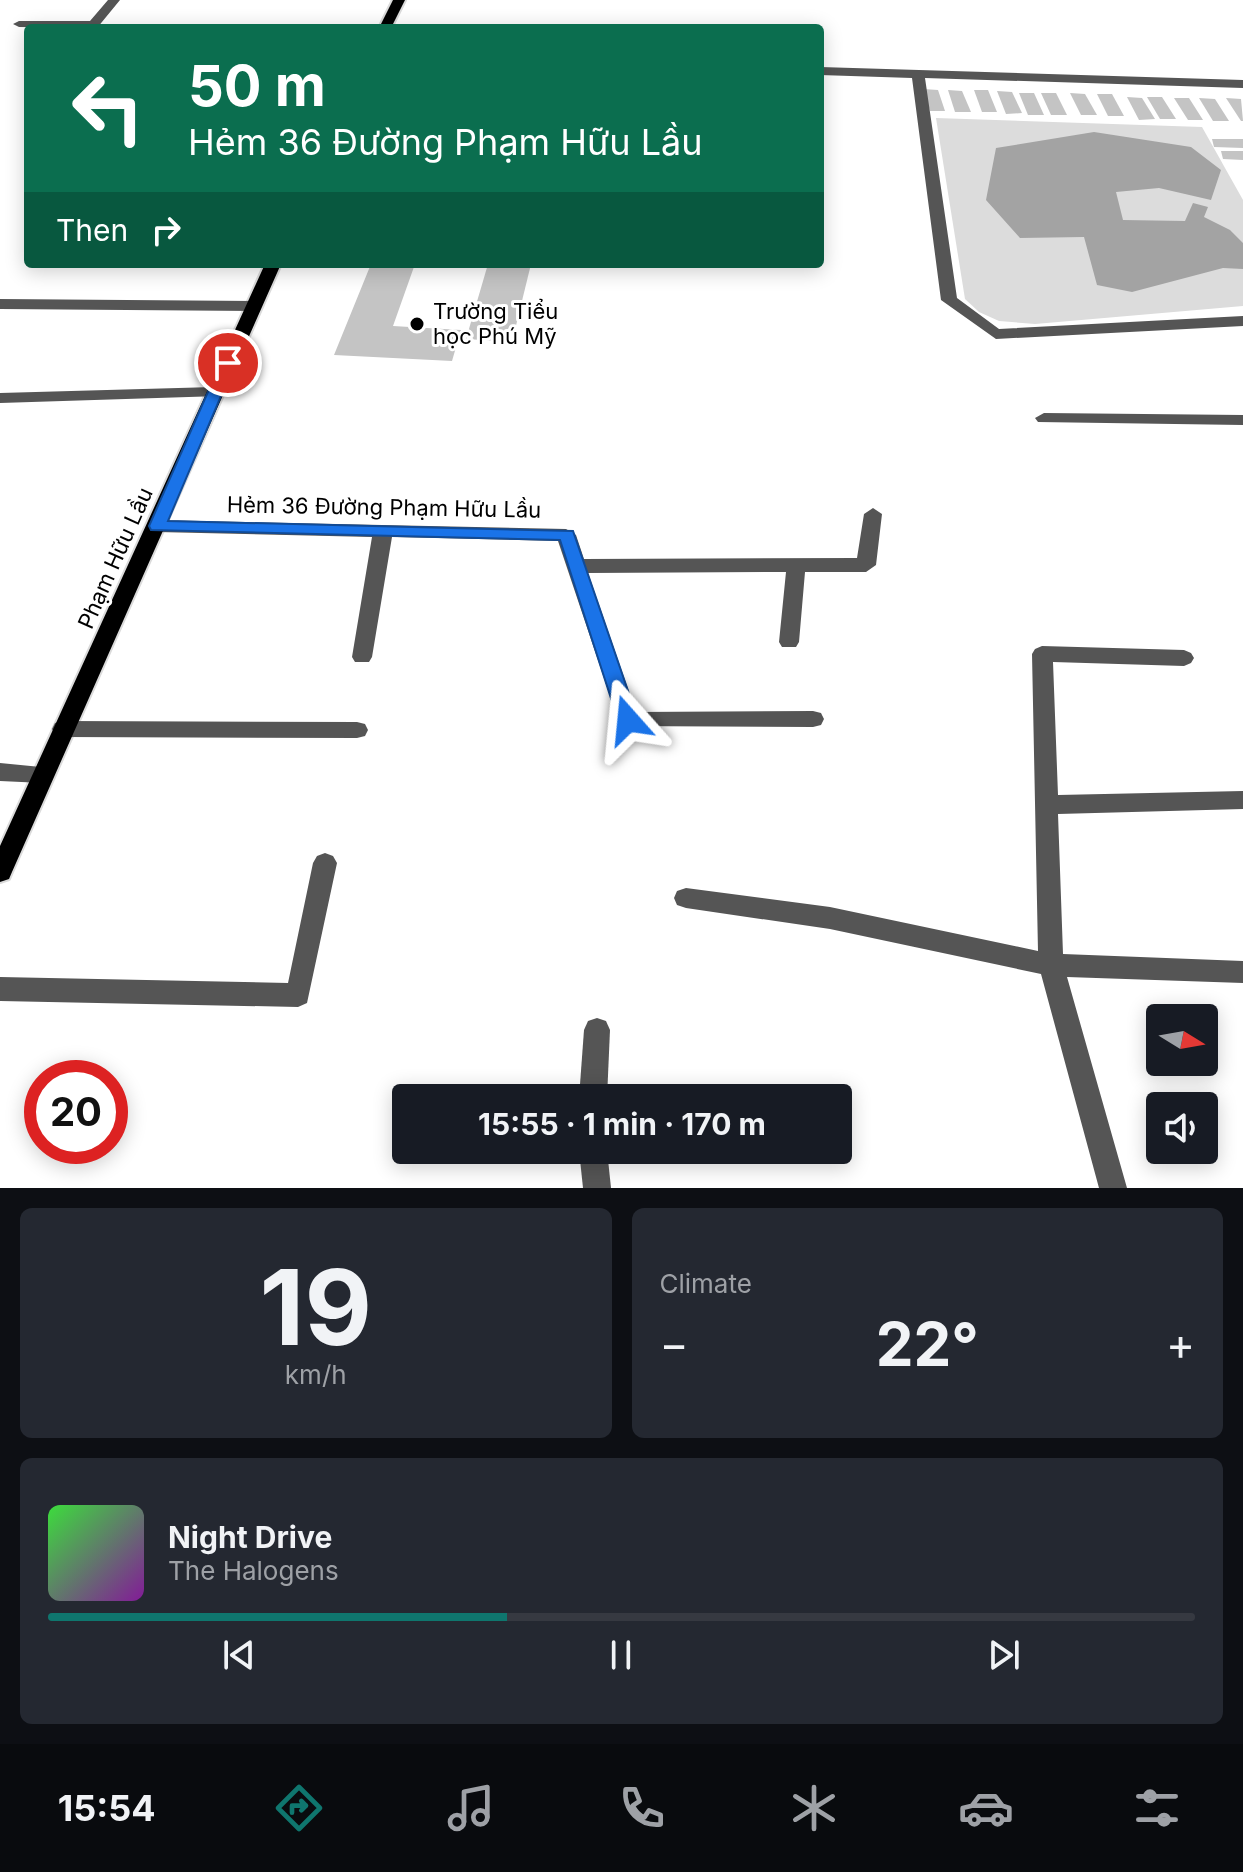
<!DOCTYPE html>
<meta charset="utf-8">
<style>
:root{--surface:#171b24;--page:#242831;--text:#f1f3f6;--muted:#9ea1a6;--line:#363941;--accent:#0f766e}
body{margin:0;font-family:Inter,sans-serif;background:var(--page);color:var(--text);height:100vh;display:flex;flex-direction:column;font-size:30px;white-space:nowrap}
*{box-sizing:border-box;margin:0}
p{font-size:26px;color:var(--muted)}
.icon{flex:none;width:44px;height:44px;fill:none;stroke:currentColor;stroke-width:2;stroke-linecap:round;stroke-linejoin:round}
.map{position:relative;height:1188px;overflow:hidden}
.sheet{display:flex;flex-direction:column;gap:20px;padding:20px;background:#0d0f14;flex:1}
.sheet>*{flex:none}
.hud{position:absolute;left:24px;top:24px;width:800px;height:244px;border-radius:8px;box-shadow:0 4px 20px #0003;background:#0b6e4f;color:#fff;overflow:hidden}
.needle{width:52px;rotate:101deg}
.fabs{position:absolute;left:1146px;top:1004px;display:grid;gap:16px}
.fabs a{display:grid;place-items:center;width:72px;height:72px;border-radius:8px;background:var(--surface);box-shadow:0 4px 20px #0003;font-size:40px}
.speed{position:absolute;left:24px;top:1060px;display:flex;gap:16px;font-size:40px;font-weight:700;text-align:center}
.speed>*{display:grid;place-content:center;width:104px;height:104px;border-radius:50%;background:var(--surface);box-shadow:0 4px 20px #0003;line-height:1}
.speed .limit{border:12px solid #d22;background:#fff;color:#111}
.pin{position:absolute;display:grid;place-items:center;width:68px;height:68px;color:#fff;margin:-34px;border:4px solid #fff;border-radius:50%;box-shadow:0 2px 8px #0007}
.me{position:absolute;width:88px;margin:-44px;rotate:342deg;stroke-linejoin:round;filter:drop-shadow(0 0 6px #0008)}
.turn{display:flex;align-items:center;gap:28px;height:168px;padding:0 32px;font-size:36px}
.turn .icon{width:104px;height:104px;stroke-width:2.5}
.turn b{display:block;font-size:56px;line-height:68px}
.then{display:flex;align-items:center;height:76px;padding:0 32px;background:#0003;gap:16px;font-size:30px}
.big{font-size:60px;font-weight:700;line-height:1.1}
.sheet .widget{flex:1;display:flex;flex-direction:column;justify-content:center;gap:12px;min-width:0;padding:0 28px;border-radius:12px;background:var(--page)}
.sheet .dial{align-items:center;gap:0}
.dial b{font-size:104px;line-height:1}
.song{display:flex;align-items:center;gap:24px}
.cover{width:96px;height:96px;border-radius:12px;background:linear-gradient(135deg,hsl(120 70% 55%),hsl(290 70% 35%))}
.played{height:8px;border-radius:4px;background:linear-gradient(90deg,var(--accent) 40%,var(--line) 40%)}
.keys{display:flex;justify-content:space-around;direction:ltr}
.heat{display:flex;justify-content:space-between;align-items:center;font-size:44px;direction:ltr}
.sheet .tiles{flex:1;display:grid;gap:20px;grid-template-columns:1fr 1fr}
.widget:last-child{grid-column:span 2}
.trip{position:absolute;left:392px;top:1084px;width:460px;height:80px;border-radius:8px;background:var(--surface);box-shadow:0 4px 20px #0003;font-weight:700;line-height:80px;text-align:center}
.dock{display:flex;height:128px;justify-content:space-around;align-items:center;background:#090b0e;color:var(--muted)}
.dock .icon{width:56px;height:56px}
.dock .on{color:var(--accent)}
.dock b{font-size:36px;color:var(--text)}
.map>svg:first-child{display:block}
.green{fill:#dcdcdc}
.water{fill:#a3a3a3}
.building{fill:#c4c4c4}
.lines{fill:none;stroke-linecap:round;stroke-linejoin:round}
.major-casing{stroke:#dbdbdb;stroke-width:4}
.minor{fill:#555;fill-rule:evenodd}
.major{fill:#000;fill-rule:evenodd}
.route{fill:#1a73e8;stroke:#114b97;stroke-width:2}
.poi-dot{fill:#000;stroke:#fff;stroke-width:3}
.labels{text-anchor:middle;dominant-baseline:central;stroke-width:6;stroke-linejoin:round;paint-order:stroke}
.poi-label{font-size:22px;fill:#000;stroke:#fff;text-anchor:start}
.street-label{font-size:22px;fill:#000;stroke:#fff}
</style>
<div class="map">
<svg width="1243" height="1188" viewBox="0 0 1243 1188">
<rect width="100%" height="100%" fill="#fff"/>
<!-- green -->
<path class="green" d="M 936,118 L 1202,127 L 1243,200 L 1243,306 L 1035,324 L 999,321 L 979,312 L 965,299 Z"/>
<!-- water -->
<path class="water" d="M 1094,132 L 1191,147 L 1221,170 L 1211,200 L 1159,188 L 1116,192 L 1123,220 L 1185,221 L 1193,203 L 1208,207 L 1204,217 L 1230,230 L 1243,243 L 1243,269 L 1223,268 L 1132,292 L 1097,285 L 1084,237 L 1020,238 L 986,200 L 996,148 Z"/>
<!-- building -->
<g class="building">
<path d="M 923,89 L 938,90 L 945,111 L 930,111 Z"/>
<path d="M 948,90 L 962,91 L 971,112 L 955,112 Z"/>
<path d="M 974,90 L 988,90 L 997,112 L 982,112 Z"/>
<path d="M 997,91 L 1012,92 L 1022,113 L 1006,114 Z"/>
<path d="M 1019,93 L 1034,93 L 1044,115 L 1028,115 Z"/>
<path d="M 1041,93 L 1056,93 L 1067,115 L 1051,115 Z"/>
<path d="M 1070,93 L 1085,94 L 1097,115 L 1081,115 Z"/>
<path d="M 1097,94 L 1112,94 L 1124,116 L 1108,116 Z"/>
<path d="M 1127,97 L 1142,98 L 1155,119 L 1139,120 Z"/>
<path d="M 1147,97 L 1162,97 L 1176,119 L 1160,119 Z"/>
<path d="M 1174,98 L 1189,98 L 1203,120 L 1188,120 Z"/>
<path d="M 1199,98 L 1215,99 L 1229,121 L 1213,121 Z"/>
<path d="M 1226,98 L 1241,99 L 1243,121 L 1241,121 Z"/>
<path d="M 1212,139 L 1243,139 L 1243,148 L 1214,147 Z"/>
<path d="M 1221,151 L 1243,151 L 1243,160 L 1223,159 Z"/>
<path d="M 371,264 L 415,264 L 393,326 L 461,330 L 452,361 L 334,355 Z"/>
<path d="M 488,264 L 531,264 L 512,342 L 466,339 Z"/>
</g>
<g class="lines">
<!-- major casing -->
<g class="major-casing">
<g id="major">
<path d="M 393,0 L 405,0 L 391,28 L 379,28 Z"/>
<path d="M 265,264 L 281,264 L 12,872 L 9,879 L 0,882 L 0,846 Z"/>
</g>
</g>
<!-- minor -->
<g class="minor">
<path d="M 108,0 L 120,0 L 97,28 L 19,27 L 13,24 L 19,21 L 90,21 Z"/>
<path d="M 820,67 L 1243,80 L 1243,88 L 925,78 L 957,298 L 999,329 L 1243,316 L 1243,326 L 996,339 L 941,300 L 912,78 L 820,75 Z"/>
<path d="M 0,299 L 254,301 L 262,306 L 254,311 L 0,309 Z"/>
<path d="M 214,387 L 220,388 L 220,396 L 0,403 L 0,393 Z"/>
<path d="M 1044,413 L 1243,415 L 1243,425 L 1038,422 L 1035,418 Z"/>
<path d="M 873,508 L 882,514 L 876,565 L 866,572 L 805,572 L 799,642 L 796,647 L 782,647 L 779,642 L 786,572 L 588,573 L 636,712 L 813,711 L 821,713 L 824,719 L 821,725 L 813,727 L 620,726 L 558,541 L 392,537 L 372,657 L 369,662 L 355,662 L 352,657 L 372,537 L 157,532 L 147,526 L 157,520 L 566,529 L 576,535 L 584,559 L 857,558 L 864,514 Z"/>
<path d="M 1042,646 L 1184,650 L 1191,653 L 1194,658 L 1191,663 L 1184,666 L 1053,662 L 1058,795 L 1243,791 L 1243,809 L 1058,814 L 1063,954 L 1243,961 L 1243,983 L 1067,977 L 1127,1188 L 1099,1188 L 1041,974 L 830,929 L 686,908 L 677,905 L 674,898 L 677,891 L 686,888 L 830,907 L 1038,951 L 1032,654 L 1035,649 Z"/>
<path d="M 63,721 L 357,722 L 365,724 L 368,730 L 365,736 L 357,738 L 63,737 L 55,735 L 52,729 L 55,723 Z"/>
<path d="M 0,763 L 51,768 L 54,774 L 51,780 L 43,783 L 0,781 Z"/>
<path d="M 325,853 L 333,856 L 337,863 L 307,1003 L 298,1007 L 0,1001 L 0,977 L 288,983 L 313,863 L 317,856 Z"/>
<path d="M 597,1018 L 606,1021 L 610,1030 L 607,1098 L 579,1098 L 584,1030 L 588,1021 Z"/>
<path d="M 579,1150 L 607,1150 L 611,1188 L 583,1188 Z"/>
</g>
<!-- major -->
<use href="#major" class="major"/>
</g>
<!-- route -->
<path class="route" d="M 222,360 L 235,363 L 168,521 L 573,531 L 638,720 L 635,725 L 628,727 L 618,720 L 560,540 L 151,530 L 149,526 Z"/>
<!-- markers -->
<circle class="poi-dot" cx="417" cy="324" r="8"/>
<g class="labels">
<!-- poi labels -->
<g class="poi-label">
<text x="433" y="311">Trường Tiểu<tspan x="433" dy="25">học Phú Mỹ</tspan></text>
</g>
<!-- street labels -->
<g class="street-label">
<text transform="translate(384 507) rotate(1)">Hẻm 36 Đường Phạm Hữu Lầu</text>
<text transform="translate(115 558) rotate(-66)">Phạm Hữu Lầu</text>
</g>
</g>
</svg>
<div class="fabs">
<a><svg class="needle" viewBox="-14 -14 28 28"><path d="M0-13l5 13h-10z" fill="#e53935"/><path d="M0 13l5-13h-10z" fill="#9ea1a6"/></svg></a>
<a><svg class="icon" aria-label="sound" viewBox="0 0 24 24"><path d="M4 9h4l5-4v14l-5-4H4zM17 9q2 3 0 6"/></svg></a>
</div>
<div class="speed"><div class="limit">20</div></div>
<div class="pin" style="left:228px;top:363px;background:#d93025"><svg class="icon" aria-label="arrive" viewBox="0 0 24 24"><path d="M6 21V4h12l-3 4 3 4H6"/></svg></div>
<svg class="me" style="left:628px;top:720px" viewBox="-20 -20 40 40"><path d="M0-17L14 15 0 8-14 15z" fill="#1a73e8" stroke="#fff" stroke-width="4"/></svg>
<div class="trip">15:55 · 1 min · 170 m</div>
<div class="hud">
<div class="turn"><svg class="icon" aria-label="left" viewBox="0 0 24 24"><path d="M17 20v-9H6M10 6l-5 5 5 5"/></svg><div><b>50 m</b>Hẻm 36 Đường Phạm Hữu Lầu</div></div>
<div class="then">Then<svg class="icon" aria-label="right" viewBox="0 0 24 24"><path d="M7 20v-9h11M14 6l5 5-5 5"/></svg></div>
</div>
</div>
<section class="sheet">
<div class="tiles">
<div class="widget dial"><b>19</b><p>km/h</p></div>
<div class="widget"><p>Climate</p>
<div class="heat"><a>−</a><b class="big">22°</b><a>+</a></div>
</div>
<div class="widget">
<div class="song"><i class="cover"></i><div><b>Night Drive</b><p>The Halogens</p></div></div>
<div class="played"></div>
<div class="keys"><svg class="icon" aria-label="previous" viewBox="0 0 24 24"><path d="M18 5L8 12l10 7zM5 5v14"/></svg><svg class="icon" aria-label="pause" viewBox="0 0 24 24"><path d="M8 5v14M16 5v14"/></svg><svg class="icon" aria-label="next" viewBox="0 0 24 24"><path d="M6 5l10 7-10 7zM19 5v14"/></svg></div>
</div>
</div>
</section>
<nav class="dock">
<b>15:54</b>
<svg class="icon on" aria-label="directions" viewBox="0 0 24 24"><path d="M12 3l9 9-9 9-9-9zM9 14v-3h6M13 9l2 2-2 2"/></svg>
<svg class="icon" aria-label="music" viewBox="0 0 24 24"><path d="M9 18V5l10-2v13"/><circle cx="6" cy="18" r="3"/><circle cx="16" cy="16" r="3"/></svg>
<svg class="icon" aria-label="phone" viewBox="0 0 24 24"><path d="M5 4h4l2 5-3 2q2 4 5 5l2-3 5 2v4C11 20 4 13 5 4z"/></svg>
<svg class="icon" aria-label="climate" viewBox="0 0 24 24"><path d="M12 3v18M4 7l16 10M4 17L20 7"/></svg>
<svg class="icon" aria-label="car" viewBox="0 0 24 24"><path d="M5 17H2v-5l4-1 3-4h7l3 4 3 1v5h-3M9 17h6M6 11h13"/><circle cx="7" cy="17" r="2"/><circle cx="17" cy="17" r="2"/></svg>
<svg class="icon" aria-label="filters" viewBox="0 0 24 24"><path d="M4 7h16M4 17h16"/><circle cx="9" cy="7" r="2"/><circle cx="15" cy="17" r="2"/></svg>
</nav>
